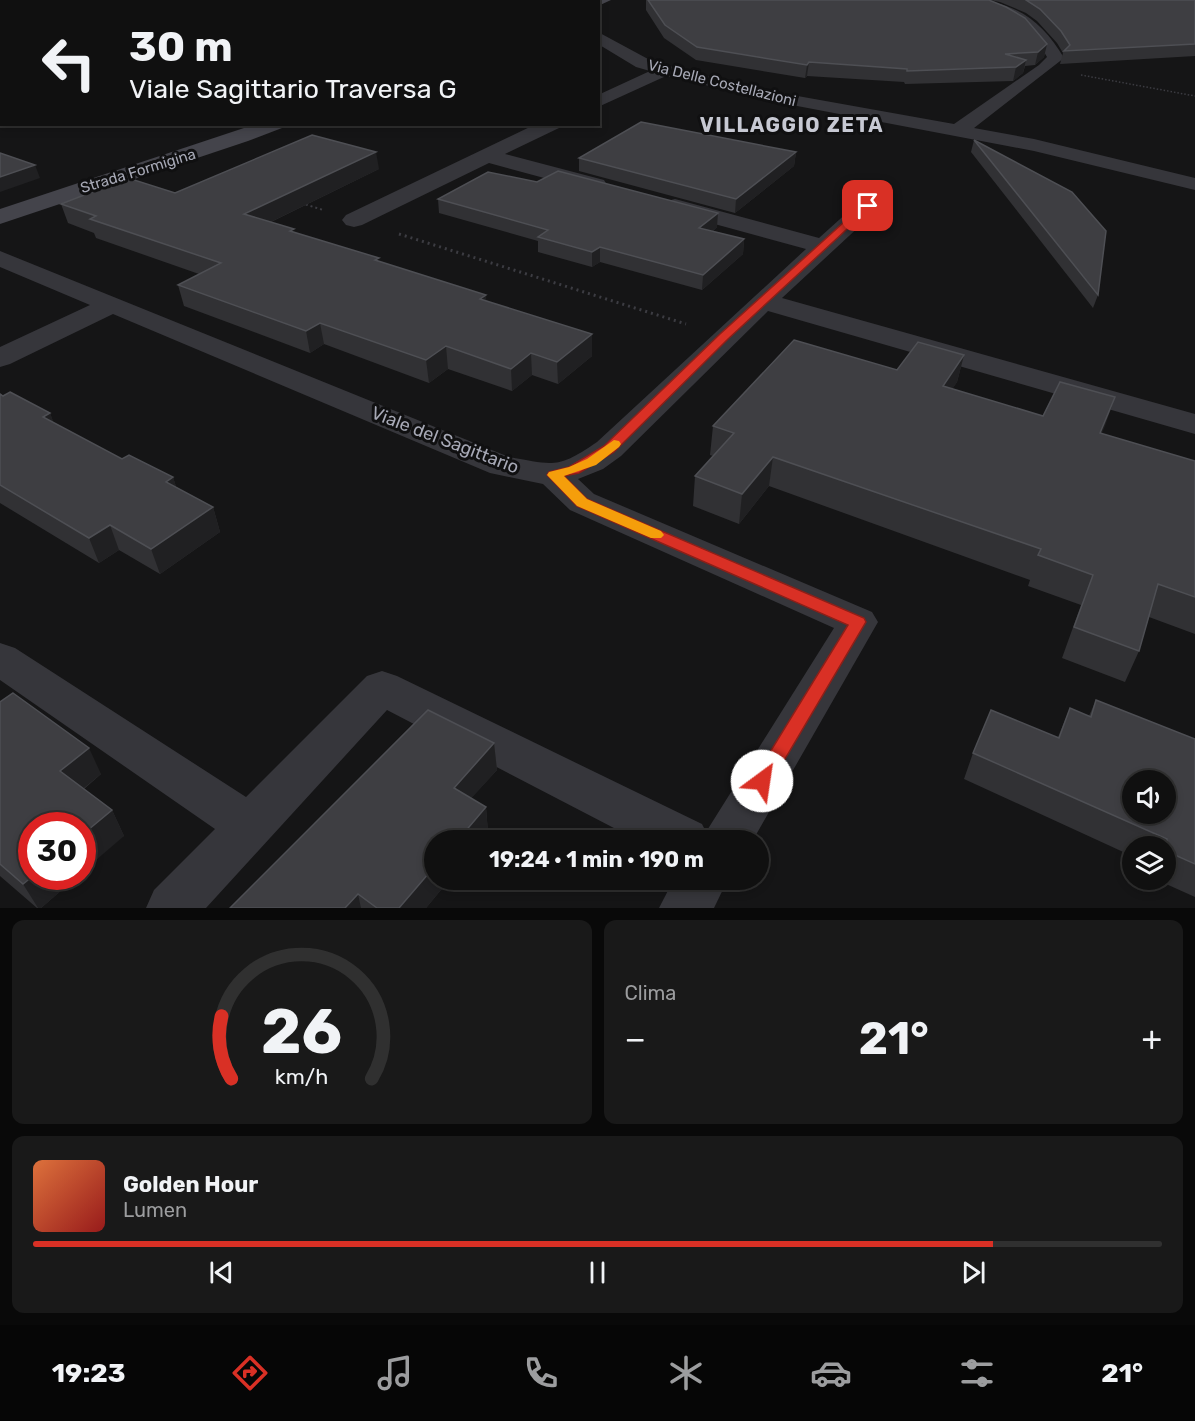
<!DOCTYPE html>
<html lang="it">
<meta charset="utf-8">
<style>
:root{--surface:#101010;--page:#191919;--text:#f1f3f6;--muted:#9c9d9f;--line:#303030;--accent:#d93025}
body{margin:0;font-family:Rubik,sans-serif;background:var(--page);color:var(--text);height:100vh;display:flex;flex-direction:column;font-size:22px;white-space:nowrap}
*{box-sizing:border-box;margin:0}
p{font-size:20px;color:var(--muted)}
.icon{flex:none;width:33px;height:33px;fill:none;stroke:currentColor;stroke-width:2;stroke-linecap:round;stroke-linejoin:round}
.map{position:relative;height:908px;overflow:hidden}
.panel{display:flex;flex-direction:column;gap:12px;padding:12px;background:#090909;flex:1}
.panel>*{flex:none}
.banner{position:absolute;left:0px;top:0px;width:600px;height:126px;box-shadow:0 3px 9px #0003,0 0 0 2px var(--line);background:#101010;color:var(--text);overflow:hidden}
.controls{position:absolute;left:1122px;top:770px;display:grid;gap:12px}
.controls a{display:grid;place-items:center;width:54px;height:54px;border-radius:50%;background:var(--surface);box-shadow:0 3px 9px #0003,0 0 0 2px var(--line);font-size:30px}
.speed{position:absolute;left:18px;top:812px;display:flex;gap:12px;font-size:30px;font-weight:700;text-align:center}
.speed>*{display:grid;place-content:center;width:78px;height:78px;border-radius:50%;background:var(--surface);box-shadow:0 3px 9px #0003,0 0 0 2px var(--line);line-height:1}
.speed .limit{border:9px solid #d22;background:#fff;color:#111}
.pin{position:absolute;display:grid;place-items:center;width:51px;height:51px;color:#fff;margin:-26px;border-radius:12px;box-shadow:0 3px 9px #0006}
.me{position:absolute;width:66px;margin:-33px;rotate:31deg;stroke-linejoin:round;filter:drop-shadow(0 0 4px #0008)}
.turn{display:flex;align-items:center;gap:21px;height:126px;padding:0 30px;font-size:27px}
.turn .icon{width:78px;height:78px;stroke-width:2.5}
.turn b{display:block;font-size:42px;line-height:51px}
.big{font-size:45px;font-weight:700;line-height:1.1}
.panel .tile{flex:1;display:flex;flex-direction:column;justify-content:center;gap:9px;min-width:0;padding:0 21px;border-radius:12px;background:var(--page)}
.panel .dial{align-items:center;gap:0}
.dial svg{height:156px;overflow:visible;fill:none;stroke:var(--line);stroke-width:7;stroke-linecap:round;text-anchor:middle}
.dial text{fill:var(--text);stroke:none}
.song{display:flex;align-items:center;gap:18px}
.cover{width:72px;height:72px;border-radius:9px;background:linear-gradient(135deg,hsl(20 70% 55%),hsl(0 70% 35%))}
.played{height:6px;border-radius:3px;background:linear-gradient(90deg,var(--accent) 85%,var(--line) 85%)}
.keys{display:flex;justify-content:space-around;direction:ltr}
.heat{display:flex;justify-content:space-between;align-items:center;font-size:33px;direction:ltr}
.panel .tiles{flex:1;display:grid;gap:12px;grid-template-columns:1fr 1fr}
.tile:last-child{grid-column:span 2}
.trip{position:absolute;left:424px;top:830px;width:345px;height:60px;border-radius:30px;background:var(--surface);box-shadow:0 3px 9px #0003,0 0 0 2px var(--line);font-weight:700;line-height:60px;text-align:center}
.tab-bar{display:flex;height:96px;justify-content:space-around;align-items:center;background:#060606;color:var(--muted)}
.tab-bar .icon{width:42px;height:42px}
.tab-bar .on{color:var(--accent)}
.tab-bar b{font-size:27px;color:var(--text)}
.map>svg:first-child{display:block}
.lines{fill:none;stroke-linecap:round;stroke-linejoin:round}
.path-far2{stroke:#3c3c42;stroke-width:1.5;stroke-dasharray:1.5 2;stroke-linecap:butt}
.path-far1{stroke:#3c3c42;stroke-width:2;stroke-dasharray:2 3;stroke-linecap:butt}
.path{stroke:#3c3c42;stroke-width:3;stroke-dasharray:2 4;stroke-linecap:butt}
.street{fill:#36363b;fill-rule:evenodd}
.secondary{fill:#44444b;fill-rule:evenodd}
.wall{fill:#313134}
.shaded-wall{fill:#202022}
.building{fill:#3e3e42;stroke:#4e4f54;stroke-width:1.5;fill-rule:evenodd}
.route{fill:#d93025;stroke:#8d1f18;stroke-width:1.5}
.slow{fill:#f59e0b}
.labels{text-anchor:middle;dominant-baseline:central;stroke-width:6;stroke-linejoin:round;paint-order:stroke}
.far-street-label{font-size:15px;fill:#a7a9b6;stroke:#101011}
.street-label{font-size:18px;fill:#a7a9b6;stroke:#101011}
.far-district-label{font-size:20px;font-weight:bold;letter-spacing:1.5px;fill:#c7c9d3;stroke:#101011}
</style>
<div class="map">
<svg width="1195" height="908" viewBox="0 0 1195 908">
<rect width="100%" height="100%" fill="#151516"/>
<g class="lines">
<!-- path-far2 -->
<path class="path-far2" d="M 1081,75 L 1195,96"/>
<!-- path-far1 -->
<path class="path-far1" d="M 301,203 L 323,210"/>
<!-- path -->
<path class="path" d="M 399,234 L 686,324"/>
<!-- street -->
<g class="street">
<path d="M 968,0 C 1013,0 1042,20 1064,58 L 974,128 L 1034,139 L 1195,178 L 1195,190 L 1034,151 L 792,105 L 666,76 L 598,107 L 598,95 L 650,71 L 636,67 L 598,44 L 598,32 L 648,59 L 688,72 L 792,95 L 954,124 L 1039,65 L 1047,57 C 1030,25 1003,14 970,3 Z"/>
<path d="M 536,124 L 561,124 L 559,128 L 505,154 L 604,180 L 607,185 L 604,190 L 596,192 L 489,163 L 362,225 L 354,227 L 346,225 L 342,220 L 346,215 Z"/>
<path d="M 675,199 L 819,238 L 860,201 L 868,199 L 876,201 L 879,206 L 876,211 L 782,298 L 1195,414 L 1195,434 L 768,311 L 621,456 L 603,469 L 578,479 L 594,494 L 872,612 L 878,622 L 753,840 L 637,840 L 387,710 L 206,908 L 146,908 L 154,890 L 215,829 L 0,680 L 0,643 L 15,648 L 246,797 L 367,676 L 382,671 L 397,676 L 702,824 L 706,832 L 834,628 L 570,510 L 543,484 L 490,473 L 113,314 L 10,364 L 0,367 L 0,347 L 90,305 L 0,267 L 0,251 L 509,457 C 554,465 558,469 597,442 L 806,249 L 667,211 L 664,206 L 667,201 Z"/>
<path d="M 674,879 L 728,879 L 714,908 L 659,908 Z"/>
</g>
<!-- secondary -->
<g class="secondary">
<path d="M 592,0 L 611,0 L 598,6 L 598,2 L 591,2 Z"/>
<path d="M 256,124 L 284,124 L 282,128 L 248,141 L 0,224 L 0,209 Z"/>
</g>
</g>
<!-- wall -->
<g class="wall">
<path d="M 646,0 L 1195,0 L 1195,56 L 1060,64 L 1063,53 L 1057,43 L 1037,21 L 1026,13 L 1000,2 L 990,0 L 1047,44 L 1044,57 L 1035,65 L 1025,66 L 1023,73 L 1013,81 L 905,84 L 904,82 L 807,76 L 805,78 L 696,60 L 664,38 L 646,10 Z"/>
<path d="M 974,140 L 1098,295 L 1093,308 L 971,152 Z"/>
<path d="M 796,152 L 794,166 L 735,213 L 579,171 L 579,158 Z"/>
<path d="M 379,169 L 271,222 L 294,232 L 486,300 L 592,356 L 558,384 L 532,375 L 512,391 L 448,369 L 429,383 L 324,344 L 310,353 L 184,306 L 178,285 L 199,274 L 96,238 L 94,233 L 68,223 L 61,204 L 175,193 Z"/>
<path d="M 438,199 L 717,227 L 713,231 L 744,239 L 743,254 L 702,290 L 600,262 L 592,267 L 538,252 L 538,241 L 439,213 Z"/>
<path d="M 964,355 L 957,382 L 952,389 L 1195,461 L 1195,634 L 1149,617 L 1139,651 L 1125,682 L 1062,658 L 1081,605 L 1028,586 L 1030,580 L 769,486 L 739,524 L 693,506 L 695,476 L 713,456 L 710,455 L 713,426 L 897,370 Z"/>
<path d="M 0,394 L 50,413 L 53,422 L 122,459 L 173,477 L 176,487 L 213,507 L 220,532 L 160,574 L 119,550 L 99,563 L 0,503 Z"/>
<path d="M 1096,700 L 1195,739 L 1195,897 L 1155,879 L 1166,879 L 1166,846 L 1132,846 L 1132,856 L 964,779 L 973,753 L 1058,737 L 1070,708 L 1089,716 Z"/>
<path d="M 0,702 L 101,774 L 84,789 L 112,810 L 124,836 L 32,876 L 78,876 L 41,908 L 37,908 L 0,876 Z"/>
<path d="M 494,743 L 497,770 L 471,798 L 486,807 L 488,833 L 483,840 L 435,840 L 435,879 L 450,879 L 426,908 L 230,908 Z"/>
</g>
<!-- shaded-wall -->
<g class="shaded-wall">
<path d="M 1047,44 L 1044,57 L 1035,65 L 1038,52 Z"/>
<path d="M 1026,60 L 1023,73 L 1013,81 L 1016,67 Z"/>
<path d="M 809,62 L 807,76 L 805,78 L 807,65 Z"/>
<path d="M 376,152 L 379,169 L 248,233 L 244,214 Z"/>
<path d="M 796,152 L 794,166 L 735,213 L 736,199 Z"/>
<path d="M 35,165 L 40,178 L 0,192 L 0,177 Z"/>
<path d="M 718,213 L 717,227 L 699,242 L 699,228 Z"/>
<path d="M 744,239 L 743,254 L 702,290 L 703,275 Z"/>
<path d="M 600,247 L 600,262 L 592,267 L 592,252 Z"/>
<path d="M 486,295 L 487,316 L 480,299 Z"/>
<path d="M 320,323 L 324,344 L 310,353 L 306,331 Z"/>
<path d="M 592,334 L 592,356 L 558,384 L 557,362 Z"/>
<path d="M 446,346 L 448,369 L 429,383 L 426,360 Z"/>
<path d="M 531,353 L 532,375 L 512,391 L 511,369 Z"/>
<path d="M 964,355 L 957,382 L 936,414 L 943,386 Z"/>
<path d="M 1115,397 L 1105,426 L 1090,462 L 1100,433 Z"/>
<path d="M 50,413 L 59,437 L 43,417 Z"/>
<path d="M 773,457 L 769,486 L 739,524 L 742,494 Z"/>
<path d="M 173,477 L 181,502 L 166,482 Z"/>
<path d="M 213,507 L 220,532 L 160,574 L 151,549 Z"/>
<path d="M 110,525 L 119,550 L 99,563 L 89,538 Z"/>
<path d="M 494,743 L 497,770 L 457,814 L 454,788 Z"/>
<path d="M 89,748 L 101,774 L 73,797 L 60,771 Z"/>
<path d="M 486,807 L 488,833 L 483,840 L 458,840 Z"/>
<path d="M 112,810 L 124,836 L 82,872 L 82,835 Z"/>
<path d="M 435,866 L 435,879 L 450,879 L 426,908 L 399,908 Z"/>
<path d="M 33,876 L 78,876 L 41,908 L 38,908 L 23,884 Z"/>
<path d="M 358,894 L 361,908 L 345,908 Z"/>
</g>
<!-- building -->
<g class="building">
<path d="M 648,0 L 989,0 L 1006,7 L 1025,18 L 1047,44 L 1038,52 L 1005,54 L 1026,60 L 1016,67 L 907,71 L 907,69 L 809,62 L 807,65 L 697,47 L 665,25 Z"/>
<path d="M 1026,0 L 1195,0 L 1195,44 L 1064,51 L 1070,45 L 1061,31 L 1040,9 Z"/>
<path d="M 641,122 L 796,152 L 736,199 L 579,158 Z"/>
<path d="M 312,135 L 376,152 L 244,214 L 294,229 L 290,231 L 379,258 L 375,260 L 486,295 L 480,299 L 592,334 L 557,362 L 531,353 L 511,369 L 446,346 L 426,360 L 320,323 L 306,331 L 178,285 L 221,263 L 90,219 L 96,216 L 61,204 L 128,178 L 175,193 Z"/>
<path d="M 974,140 L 1072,192 L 1106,231 L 1098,295 Z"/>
<path d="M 0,153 L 35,165 L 0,177 Z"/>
<path d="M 558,171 L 718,213 L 699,228 L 744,239 L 703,275 L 600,247 L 592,252 L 538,237 L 548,230 L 438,199 L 488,172 L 537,182 Z"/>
<path d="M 794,340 L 897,370 L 918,342 L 964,355 L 943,386 L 1043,416 L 1060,382 L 1115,397 L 1100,433 L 1195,461 L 1195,597 L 1158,584 L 1139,651 L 1074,627 L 1093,575 L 1038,555 L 1041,549 L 773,457 L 742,494 L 695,476 L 734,433 L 713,426 Z"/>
<path d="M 10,392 L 50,413 L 43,417 L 122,459 L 129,455 L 173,477 L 166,482 L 213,507 L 151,549 L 110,525 L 89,538 L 0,485 L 0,394 L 3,396 Z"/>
<path d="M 13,693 L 89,748 L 60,771 L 112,810 L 82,835 L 82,825 L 32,825 L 32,876 L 33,876 L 23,884 L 0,864 L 0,702 Z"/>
<path d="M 1096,700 L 1195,739 L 1195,864 L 1166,851 L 1167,839 L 973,753 L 991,710 L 1059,738 L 1070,708 L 1091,717 ZM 1132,780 L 1166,780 L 1166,813 L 1132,813 Z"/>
<path d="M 428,710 L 494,743 L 454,788 L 486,807 L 458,840 L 435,840 L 435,866 L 399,908 L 377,908 L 358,894 L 345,908 L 230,908 Z"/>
</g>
<!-- route -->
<path class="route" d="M 864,204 L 872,206 L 728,339 L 614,452 L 579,473 L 564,476 L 587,499 L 864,618 L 866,622 L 769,786 L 762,789 L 756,786 L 753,781 L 756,775 L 848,625 L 577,506 L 547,475 L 549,472 L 569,467 L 604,446 L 720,334 Z"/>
<!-- slow -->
<path class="slow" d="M 614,440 L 619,441 L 621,444 L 619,447 L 596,465 L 564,476 L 587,499 L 661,531 L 664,535 L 661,538 L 651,538 L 577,506 L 547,475 L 549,472 L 569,467 L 587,459 Z"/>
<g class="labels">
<!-- far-street labels -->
<g class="far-street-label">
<text transform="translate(722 83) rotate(14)">Via Delle Costellazioni</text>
<text transform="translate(138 171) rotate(-17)">Strada Formigina</text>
</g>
<!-- street labels -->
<g class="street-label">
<text transform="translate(445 440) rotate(21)">Viale del Sagittario</text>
</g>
<!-- far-district labels -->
<g class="far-district-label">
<text x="792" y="125">VILLAGGIO ZETA</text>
</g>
</g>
</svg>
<div class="controls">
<a><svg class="icon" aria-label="sound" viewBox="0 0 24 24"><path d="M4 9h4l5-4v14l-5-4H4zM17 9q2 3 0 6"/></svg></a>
<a><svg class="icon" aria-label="layers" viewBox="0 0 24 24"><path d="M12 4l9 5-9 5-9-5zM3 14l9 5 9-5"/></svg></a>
</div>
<div class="speed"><div class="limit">30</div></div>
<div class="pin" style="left:868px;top:206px;background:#d93025"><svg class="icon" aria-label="arrive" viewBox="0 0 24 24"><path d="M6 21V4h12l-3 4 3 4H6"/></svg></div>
<svg class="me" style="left:762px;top:781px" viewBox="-20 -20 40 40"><circle r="19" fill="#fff"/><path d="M0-13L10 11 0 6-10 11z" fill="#d93025"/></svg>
<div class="trip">19:24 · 1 min · 190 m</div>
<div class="banner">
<div class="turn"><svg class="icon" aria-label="left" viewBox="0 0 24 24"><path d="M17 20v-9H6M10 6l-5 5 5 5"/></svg><div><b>30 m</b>Viale Sagittario Traversa G</div></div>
</div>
</div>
<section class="panel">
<div class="tiles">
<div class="tile dial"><svg viewBox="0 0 100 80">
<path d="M14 69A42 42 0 1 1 86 69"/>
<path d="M14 69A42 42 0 0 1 9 37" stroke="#d93025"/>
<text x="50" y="56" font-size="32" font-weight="700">26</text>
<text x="50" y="72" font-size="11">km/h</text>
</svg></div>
<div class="tile"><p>Clima</p>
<div class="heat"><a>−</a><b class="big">21°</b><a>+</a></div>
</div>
<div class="tile">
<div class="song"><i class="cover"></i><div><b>Golden Hour</b><p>Lumen</p></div></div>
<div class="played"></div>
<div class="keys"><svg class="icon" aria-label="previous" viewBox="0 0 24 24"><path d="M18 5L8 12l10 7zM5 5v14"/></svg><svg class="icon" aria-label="pause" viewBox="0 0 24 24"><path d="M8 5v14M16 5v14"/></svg><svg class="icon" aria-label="next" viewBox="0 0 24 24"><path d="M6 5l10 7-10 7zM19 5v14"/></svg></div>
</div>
</div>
</section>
<nav class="tab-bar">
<b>19:23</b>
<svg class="icon on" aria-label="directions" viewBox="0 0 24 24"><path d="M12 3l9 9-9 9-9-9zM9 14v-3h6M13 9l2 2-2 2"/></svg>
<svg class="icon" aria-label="music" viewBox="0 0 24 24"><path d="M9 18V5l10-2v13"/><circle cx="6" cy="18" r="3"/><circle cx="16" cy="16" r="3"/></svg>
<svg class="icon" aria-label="phone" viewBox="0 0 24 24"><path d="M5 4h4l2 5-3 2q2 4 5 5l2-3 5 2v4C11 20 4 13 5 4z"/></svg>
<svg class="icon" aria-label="climate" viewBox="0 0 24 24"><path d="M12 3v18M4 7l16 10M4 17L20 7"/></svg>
<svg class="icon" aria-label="car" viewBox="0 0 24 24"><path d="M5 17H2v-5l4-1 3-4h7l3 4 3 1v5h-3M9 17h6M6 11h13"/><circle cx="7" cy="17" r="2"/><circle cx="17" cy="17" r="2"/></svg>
<svg class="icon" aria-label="filters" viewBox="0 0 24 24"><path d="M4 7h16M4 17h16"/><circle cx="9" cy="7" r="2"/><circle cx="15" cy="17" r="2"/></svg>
<b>21°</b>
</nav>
